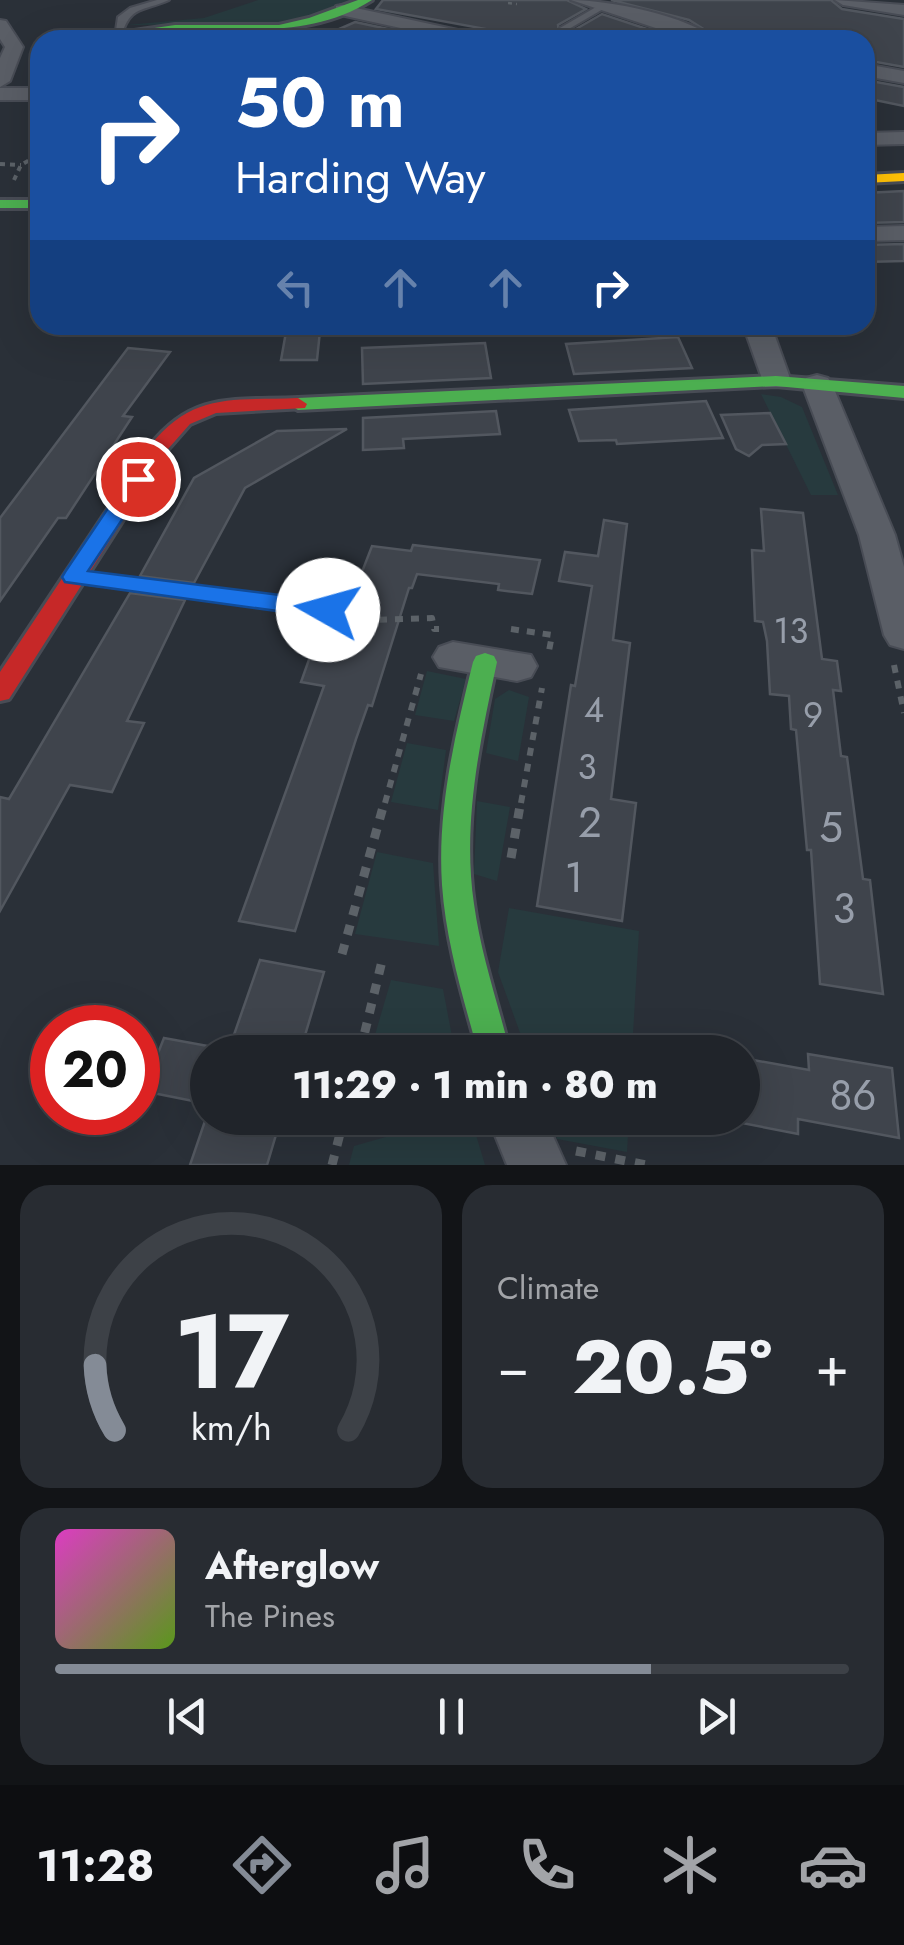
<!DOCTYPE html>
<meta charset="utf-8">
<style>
:root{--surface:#20242a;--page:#282c32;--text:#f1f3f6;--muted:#a2a4a8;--line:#3d4147;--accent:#848b96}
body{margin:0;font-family:Jost,sans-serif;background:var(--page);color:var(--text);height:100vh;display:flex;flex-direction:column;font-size:38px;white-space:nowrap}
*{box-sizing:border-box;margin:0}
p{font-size:32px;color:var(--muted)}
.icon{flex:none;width:55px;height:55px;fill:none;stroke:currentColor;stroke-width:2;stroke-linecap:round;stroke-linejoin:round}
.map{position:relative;height:1165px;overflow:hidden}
.panel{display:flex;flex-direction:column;gap:20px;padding:20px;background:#121417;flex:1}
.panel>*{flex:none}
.top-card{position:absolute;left:30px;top:30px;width:845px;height:305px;border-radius:30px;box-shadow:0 10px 40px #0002,0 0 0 2px var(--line);background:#1a4fa0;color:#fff;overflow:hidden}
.speed{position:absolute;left:30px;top:1005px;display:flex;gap:20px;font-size:50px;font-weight:700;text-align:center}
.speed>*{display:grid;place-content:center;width:130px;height:130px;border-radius:50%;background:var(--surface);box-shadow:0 10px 40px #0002,0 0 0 2px var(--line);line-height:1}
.speed .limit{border:15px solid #d22;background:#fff;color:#111}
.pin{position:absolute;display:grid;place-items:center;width:85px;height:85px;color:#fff;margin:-42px;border:5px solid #fff;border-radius:50%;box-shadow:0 2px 10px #0007}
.me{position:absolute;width:110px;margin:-55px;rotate:277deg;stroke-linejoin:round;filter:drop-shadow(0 0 8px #0008)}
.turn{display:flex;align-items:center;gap:35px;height:210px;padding:0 40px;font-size:45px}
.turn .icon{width:130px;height:130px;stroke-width:2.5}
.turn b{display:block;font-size:70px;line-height:85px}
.lanes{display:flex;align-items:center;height:95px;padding:0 40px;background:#0003;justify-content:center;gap:50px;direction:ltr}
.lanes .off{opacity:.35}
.big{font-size:75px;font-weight:800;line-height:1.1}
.panel .widget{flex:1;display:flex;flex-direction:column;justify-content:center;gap:15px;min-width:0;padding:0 35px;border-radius:30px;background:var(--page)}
.panel .dial{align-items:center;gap:0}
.dial svg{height:260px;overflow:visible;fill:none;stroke:var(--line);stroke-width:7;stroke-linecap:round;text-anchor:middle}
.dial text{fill:var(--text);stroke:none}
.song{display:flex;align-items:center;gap:30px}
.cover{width:120px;height:120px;border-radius:15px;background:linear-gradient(135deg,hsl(310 70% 55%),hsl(90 70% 35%))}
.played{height:10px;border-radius:5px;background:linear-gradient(90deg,var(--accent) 75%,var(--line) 75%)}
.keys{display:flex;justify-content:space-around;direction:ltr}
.heat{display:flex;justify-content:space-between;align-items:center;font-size:55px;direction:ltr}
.panel .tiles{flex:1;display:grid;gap:20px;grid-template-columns:1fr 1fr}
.widget:last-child{grid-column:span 2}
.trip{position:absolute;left:190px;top:1035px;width:570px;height:100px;border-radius:50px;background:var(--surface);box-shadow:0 10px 40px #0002,0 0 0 2px var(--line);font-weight:800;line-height:100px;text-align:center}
.menu{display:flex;height:160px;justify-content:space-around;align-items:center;background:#0d0e11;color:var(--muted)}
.menu .icon{width:70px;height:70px}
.menu .selected{color:var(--accent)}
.menu b{font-size:45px;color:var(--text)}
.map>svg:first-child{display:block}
.green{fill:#273a3e}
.building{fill:#3f444c;stroke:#52575f;stroke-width:2.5}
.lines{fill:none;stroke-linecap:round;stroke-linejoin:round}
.lane-casing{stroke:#484c55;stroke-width:4}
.street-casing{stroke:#484c55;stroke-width:4}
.fast-casing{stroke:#484c55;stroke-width:6}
.slow-casing{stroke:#484c55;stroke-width:6}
.jam-casing{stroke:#484c55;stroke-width:6}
.path-far3{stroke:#5c6268;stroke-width:2.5;stroke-dasharray:4 4;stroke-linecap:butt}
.path-far2{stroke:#5c6268;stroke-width:4;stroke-dasharray:5 5;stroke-linecap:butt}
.path-far1{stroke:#5c6268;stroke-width:6;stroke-dasharray:8 8;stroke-linecap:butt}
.path{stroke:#5c6268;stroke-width:9;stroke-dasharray:10 10;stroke-linecap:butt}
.lane{fill:#5a5e66;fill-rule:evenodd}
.street{fill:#5a5e66;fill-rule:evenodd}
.fast{fill:#4caf50;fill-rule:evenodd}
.slow{fill:#ffc107;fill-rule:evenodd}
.jam{fill:#c62828;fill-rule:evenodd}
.route{fill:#1a73e8;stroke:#114b97;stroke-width:2.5}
.labels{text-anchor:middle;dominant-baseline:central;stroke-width:10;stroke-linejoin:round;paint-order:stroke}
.number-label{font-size:35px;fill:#979eaa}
.near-number-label{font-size:42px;fill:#979eaa}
</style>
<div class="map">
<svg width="904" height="1165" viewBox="0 0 904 1165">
<rect width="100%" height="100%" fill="#2a3038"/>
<!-- green -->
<g class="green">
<path d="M 258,0 L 355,0 L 288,24 L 127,25 L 204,18 Z"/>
<path d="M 761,394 L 781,397 L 802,407 L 838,495 L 811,495 Z"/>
<path d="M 427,671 L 466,679 L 454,721 L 415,715 Z"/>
<path d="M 509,690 L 529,697 L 518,761 L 486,753 L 495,699 Z"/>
<path d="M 407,743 L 446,750 L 438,810 L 391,802 Z"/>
<path d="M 477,801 L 510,807 L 497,881 L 474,874 Z"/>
<path d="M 377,852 L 433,863 L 439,946 L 355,934 Z"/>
<path d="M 509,908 L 639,931 L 632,1052 L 527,1052 L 498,972 Z"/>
<path d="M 391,980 L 443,989 L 455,1052 L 370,1052 Z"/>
<path d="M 452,1118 L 471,1118 L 485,1165 L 349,1165 L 354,1146 Z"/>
<path d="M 550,1118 L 629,1118 L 627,1152 L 557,1139 Z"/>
</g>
<!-- building -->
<g class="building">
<path d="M 383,0 L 567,0 L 586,9 L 558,25 L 559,32 L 569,33 L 602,14 L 680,40 L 546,40 L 376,9 Z"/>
<path d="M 611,0 L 831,0 L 842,9 L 904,19 L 904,67 L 865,60 L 865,40 L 721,40 L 689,20 Z"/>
<path d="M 355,22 L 426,37 L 314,40 Z"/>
<path d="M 865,80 L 904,87 L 904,106 L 865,98 Z"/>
<path d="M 904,191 L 904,222 L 865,223 L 865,193 Z"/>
<path d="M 904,244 L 904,261 L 865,262 L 865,245 Z"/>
<path d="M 320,331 L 317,360 L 281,360 L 286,332 Z"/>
<path d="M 678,337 L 692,368 L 574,374 L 566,344 Z"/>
<path d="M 485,343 L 491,378 L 363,384 L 362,348 Z"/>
<path d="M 128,348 L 170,352 L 123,416 L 132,417 L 66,518 L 58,518 L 0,601 L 0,518 Z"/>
<path d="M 706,401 L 723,438 L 617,444 L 616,440 L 579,441 L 569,410 Z"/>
<path d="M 496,411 L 500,434 L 403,439 L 404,448 L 363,450 L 363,418 Z"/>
<path d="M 770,413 L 786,444 L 762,445 L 749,456 L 736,449 L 721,415 Z"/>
<path d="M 347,429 L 245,488 L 194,583 L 140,576 L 194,478 L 277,431 Z"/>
<path d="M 761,509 L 803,513 L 822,659 L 837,661 L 841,691 L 833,690 L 841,756 L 847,757 L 863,879 L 870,880 L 883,994 L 820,984 L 811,850 L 807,850 L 796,730 L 791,729 L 789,696 L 770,694 L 767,641 L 763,622 L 755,621 L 752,550 L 764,551 Z"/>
<path d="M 604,520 L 627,524 L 613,640 L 630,643 L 611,799 L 636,803 L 622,921 L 537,906 L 571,685 L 575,686 L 592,586 L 559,581 L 565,552 L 598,556 Z"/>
<path d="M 413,545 L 540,560 L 532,594 L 498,590 L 499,584 L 417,574 L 412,588 L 409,588 L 372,706 L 368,705 L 356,739 L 295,931 L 239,921 L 324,686 L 301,682 L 322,623 L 341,626 L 372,546 L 411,551 Z"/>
<path d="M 130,593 L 185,600 L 127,721 L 144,723 L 112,792 L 70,785 L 0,911 L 0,797 L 9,799 Z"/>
<path d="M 260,960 L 324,972 L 300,1052 L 228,1052 Z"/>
<path d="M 164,1038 L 208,1046 L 208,1104 L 143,1091 Z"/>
<path d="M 808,1054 L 892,1068 L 899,1138 L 798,1119 L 798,1134 L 742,1123 L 742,1058 L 809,1070 Z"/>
<path d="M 206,1118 L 281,1118 L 267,1165 L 190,1165 Z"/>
</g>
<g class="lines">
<!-- lane casing -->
<g class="lane-casing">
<g id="lane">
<path d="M 157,0 L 169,0 C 142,12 130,5 121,37 L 115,37 L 118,17 L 130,8 Z"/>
<path d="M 603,3 L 610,5 L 567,30 L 560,28 Z"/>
<path d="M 865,152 L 870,154 L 870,158 L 865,159 Z"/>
<path d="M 78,572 L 328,603 L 337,609 L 328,615 L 72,582 L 69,578 L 72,574 Z"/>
</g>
</g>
<!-- street casing -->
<g class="street-casing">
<g id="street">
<path d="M 571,0 C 609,0 688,16 717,40 L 692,40 Z"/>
<path d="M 835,0 L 904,5 L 904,15 L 843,5 Z"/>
<path d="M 342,5 L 481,35 L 490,40 L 456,40 L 336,14 L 336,6 Z"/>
<path d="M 0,20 L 6,21 L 23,47 L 10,81 L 0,87 L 0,58 L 5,47 L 0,39 Z"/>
<path d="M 865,64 L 904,71 L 904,83 L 865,76 Z"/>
<rect x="0" y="88" width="40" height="12"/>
<path d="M 904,132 L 904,144 L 865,145 L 865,133 Z"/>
<path d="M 904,226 L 904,240 L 865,241 L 865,227 Z"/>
<path d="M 743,325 L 771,325 L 791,381 L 787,387 L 765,387 Z"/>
<path d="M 817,375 L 828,378 L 832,384 L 895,535 L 904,567 L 904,649 L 890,645 L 884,635 L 859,535 L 802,384 L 806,378 Z"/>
<path d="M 453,642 L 531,655 L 537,666 L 531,677 L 517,681 L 439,667 L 433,657 L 439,647 Z"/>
<path d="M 488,1118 L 545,1118 L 566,1165 L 507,1165 Z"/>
</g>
</g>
<!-- fast casing -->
<g class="fast-casing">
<g id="fast">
<path d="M 358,0 L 372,0 C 309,40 244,26 174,31 C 140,34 107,40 73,40 L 175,25 L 279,25 L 309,18 Z"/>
<rect x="0" y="200" width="40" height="8"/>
<path d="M 776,376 L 904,386 L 904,398 L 776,386 L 298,410 L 289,404 L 298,398 Z"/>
<path d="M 485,653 L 494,656 L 497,662 C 480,741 462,823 474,904 C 481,955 498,1003 510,1052 L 478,1052 C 463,997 446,942 442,885 C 437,809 455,735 473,662 L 476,656 Z"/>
</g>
</g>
<!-- slow casing -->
<g class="slow-casing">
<path id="slow" d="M 904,173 L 904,181 L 865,183 L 865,175 Z"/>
</g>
<!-- jam casing -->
<g class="jam-casing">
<path id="jam" d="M 298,398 L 307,404 L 305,408 L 216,413 L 190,424 L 168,449 L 9,699 L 0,701 L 0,672 L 150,446 C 193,391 235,401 298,398 Z"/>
</g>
<!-- path-far3 -->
<g class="path-far3">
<path d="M 508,3 L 517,4"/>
<path d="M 528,31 L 547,35"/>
</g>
<!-- path-far2 -->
<g class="path-far2">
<path d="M 0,164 L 21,165"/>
<path d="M 14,180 L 21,165 L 40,154"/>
</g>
<!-- path-far1 -->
<g class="path-far1">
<path d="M 347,621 L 432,618 L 434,629 L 439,629"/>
<path d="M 511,629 L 552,635 L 549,651"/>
<path d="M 894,665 L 904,713"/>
<path d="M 385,803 L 421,674"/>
<path d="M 521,803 L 542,688"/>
</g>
<!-- path -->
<g class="path">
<path d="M 511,858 L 521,800"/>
<path d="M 342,954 L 385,800"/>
<path d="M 360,1052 L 382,961"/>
<path d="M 576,1151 L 646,1165"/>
<path d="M 332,1165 L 344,1118"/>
</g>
<!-- lane -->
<use href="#lane" class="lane"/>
<!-- street -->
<use href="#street" class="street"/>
<!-- fast -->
<use href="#fast" class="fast"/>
<!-- slow -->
<use href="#slow" class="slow"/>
<!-- jam -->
<use href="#jam" class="jam"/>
</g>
<!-- route -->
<path class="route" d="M 138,472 L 149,479 L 88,571 L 328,601 L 340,610 L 337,615 L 328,618 L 65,582 L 62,577 L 65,572 L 131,474 Z"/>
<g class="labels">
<!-- number labels -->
<g class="number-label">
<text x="791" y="631">13</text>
<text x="594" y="710">4</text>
<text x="813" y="715">9</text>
<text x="587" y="767">3</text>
</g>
<!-- near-number labels -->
<g class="near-number-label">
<text x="590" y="822">2</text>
<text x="831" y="827">5</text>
<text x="574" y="877">1</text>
<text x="844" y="908">3</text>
<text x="853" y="1095">86</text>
</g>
</g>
</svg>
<div class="speed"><div class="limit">20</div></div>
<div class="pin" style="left:138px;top:479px;background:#d93025"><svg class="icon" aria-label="arrive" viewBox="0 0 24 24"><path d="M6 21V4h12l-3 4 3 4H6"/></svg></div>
<svg class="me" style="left:328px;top:610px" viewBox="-20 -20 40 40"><circle r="19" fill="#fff"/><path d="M0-13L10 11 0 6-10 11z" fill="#1a73e8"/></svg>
<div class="trip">11:29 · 1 min · 80 m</div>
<div class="top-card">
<div class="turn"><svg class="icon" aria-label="right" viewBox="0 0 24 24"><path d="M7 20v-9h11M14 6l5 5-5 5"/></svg><div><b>50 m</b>Harding Way</div></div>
<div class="lanes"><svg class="icon off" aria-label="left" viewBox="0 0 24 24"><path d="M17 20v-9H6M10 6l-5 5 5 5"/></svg><svg class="icon off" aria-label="ahead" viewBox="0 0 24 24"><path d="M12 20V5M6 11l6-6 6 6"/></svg><svg class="icon off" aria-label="ahead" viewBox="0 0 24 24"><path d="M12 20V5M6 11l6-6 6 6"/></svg><svg class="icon" aria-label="right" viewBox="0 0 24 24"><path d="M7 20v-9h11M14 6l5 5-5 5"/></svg></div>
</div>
</div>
<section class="panel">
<div class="tiles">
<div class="widget dial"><svg viewBox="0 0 100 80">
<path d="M14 69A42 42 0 1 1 86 69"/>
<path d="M14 69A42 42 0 0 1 8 49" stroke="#848b96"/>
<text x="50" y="56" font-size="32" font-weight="700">17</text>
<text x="50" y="72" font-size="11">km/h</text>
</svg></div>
<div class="widget"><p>Climate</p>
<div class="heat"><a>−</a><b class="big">20.5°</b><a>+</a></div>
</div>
<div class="widget">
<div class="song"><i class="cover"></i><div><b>Afterglow</b><p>The Pines</p></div></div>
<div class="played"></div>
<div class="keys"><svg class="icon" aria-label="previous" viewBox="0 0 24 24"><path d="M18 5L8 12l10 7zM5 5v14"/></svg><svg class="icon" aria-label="pause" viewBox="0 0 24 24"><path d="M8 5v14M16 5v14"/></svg><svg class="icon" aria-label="next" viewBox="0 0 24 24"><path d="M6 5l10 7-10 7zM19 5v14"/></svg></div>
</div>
</div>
</section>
<nav class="menu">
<b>11:28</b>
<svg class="icon selected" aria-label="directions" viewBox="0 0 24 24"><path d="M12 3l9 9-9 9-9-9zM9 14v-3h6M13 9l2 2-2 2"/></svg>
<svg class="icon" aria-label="music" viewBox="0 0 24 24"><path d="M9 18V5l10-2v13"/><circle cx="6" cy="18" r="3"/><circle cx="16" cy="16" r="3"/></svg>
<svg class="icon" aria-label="phone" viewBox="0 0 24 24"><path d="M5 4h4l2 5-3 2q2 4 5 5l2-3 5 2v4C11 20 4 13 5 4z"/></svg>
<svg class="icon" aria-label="climate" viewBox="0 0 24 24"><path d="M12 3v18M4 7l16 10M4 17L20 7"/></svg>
<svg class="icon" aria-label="car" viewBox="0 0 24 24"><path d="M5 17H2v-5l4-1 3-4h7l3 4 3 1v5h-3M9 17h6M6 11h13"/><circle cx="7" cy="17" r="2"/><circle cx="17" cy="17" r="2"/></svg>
</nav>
